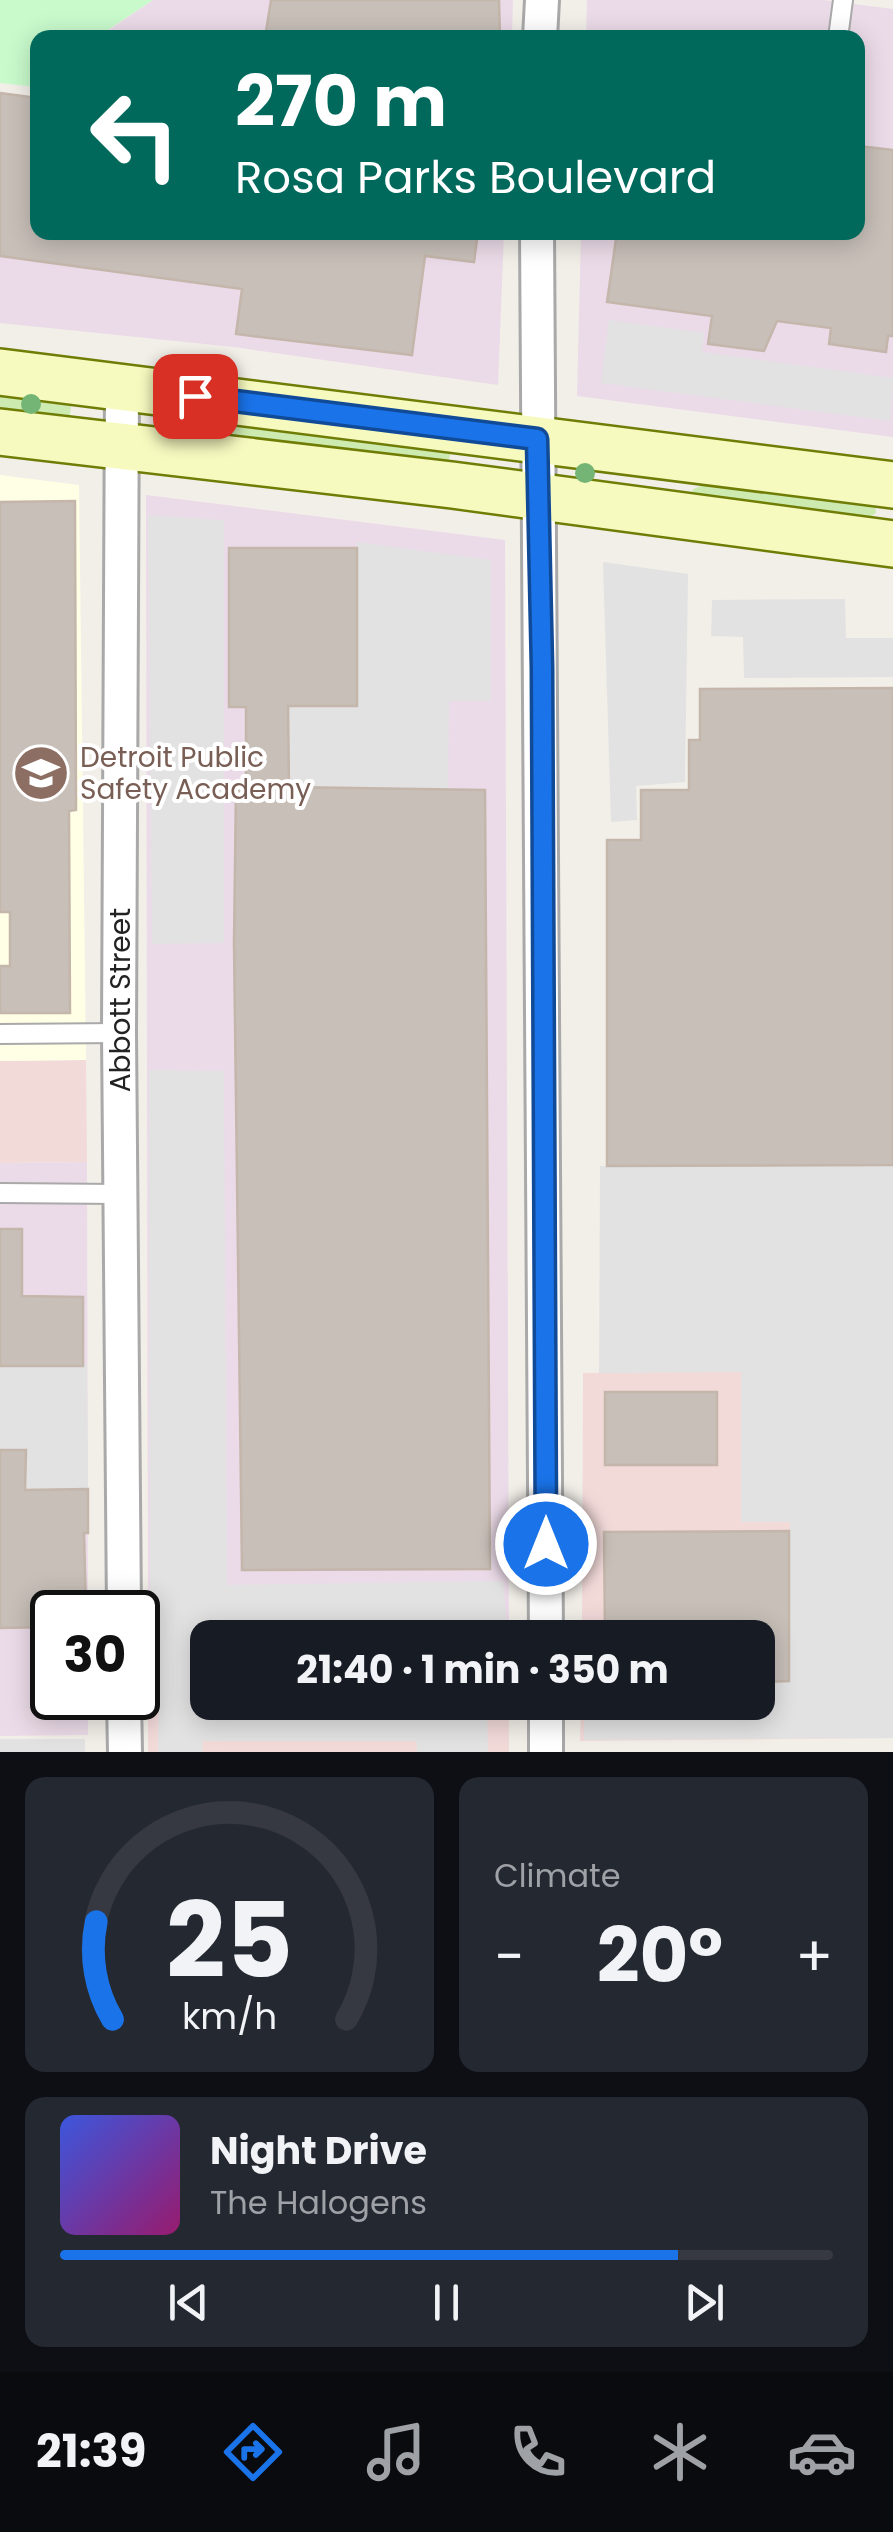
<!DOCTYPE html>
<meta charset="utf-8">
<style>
:root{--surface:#171b24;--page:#242831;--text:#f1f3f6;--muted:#9ea1a6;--line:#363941;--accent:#1a73e8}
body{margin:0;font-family:Poppins,sans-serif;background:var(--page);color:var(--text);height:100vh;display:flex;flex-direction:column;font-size:38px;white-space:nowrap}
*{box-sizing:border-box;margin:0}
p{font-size:32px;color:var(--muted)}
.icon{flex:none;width:55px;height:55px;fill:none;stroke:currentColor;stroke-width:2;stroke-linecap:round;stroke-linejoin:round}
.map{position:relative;height:1752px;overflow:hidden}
.panel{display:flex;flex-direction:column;gap:25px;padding:25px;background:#0d0f14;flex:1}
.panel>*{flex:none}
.guide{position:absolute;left:30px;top:30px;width:835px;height:210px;border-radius:20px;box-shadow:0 5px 25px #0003;background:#00695c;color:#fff;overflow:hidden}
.speed{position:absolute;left:30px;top:1590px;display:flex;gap:20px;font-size:50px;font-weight:700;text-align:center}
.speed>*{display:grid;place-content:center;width:130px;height:130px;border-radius:50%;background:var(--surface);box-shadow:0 5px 25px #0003;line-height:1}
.speed .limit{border:5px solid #111;border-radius:15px;background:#fff;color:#111}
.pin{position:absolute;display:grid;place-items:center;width:85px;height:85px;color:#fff;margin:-42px;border-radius:20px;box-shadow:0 5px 15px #0006}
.me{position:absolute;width:110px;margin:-55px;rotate:0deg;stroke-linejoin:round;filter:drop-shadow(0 0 8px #0008)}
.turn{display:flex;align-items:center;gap:35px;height:210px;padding:0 40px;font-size:45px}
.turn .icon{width:130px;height:130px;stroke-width:2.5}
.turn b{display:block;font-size:70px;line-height:85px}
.big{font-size:75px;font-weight:700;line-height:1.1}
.panel .widget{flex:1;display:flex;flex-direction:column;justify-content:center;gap:15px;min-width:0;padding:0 35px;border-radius:20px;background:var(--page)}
.panel .dial{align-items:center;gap:0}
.dial svg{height:260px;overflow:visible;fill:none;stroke:var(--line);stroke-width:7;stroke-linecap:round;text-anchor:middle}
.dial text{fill:var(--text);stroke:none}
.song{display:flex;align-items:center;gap:30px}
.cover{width:120px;height:120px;border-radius:15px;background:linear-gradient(135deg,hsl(230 70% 55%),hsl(320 70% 35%))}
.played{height:10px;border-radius:5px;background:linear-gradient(90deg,var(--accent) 80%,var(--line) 80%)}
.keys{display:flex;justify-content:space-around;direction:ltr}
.heat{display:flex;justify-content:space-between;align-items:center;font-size:55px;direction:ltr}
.panel .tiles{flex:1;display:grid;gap:25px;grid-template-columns:1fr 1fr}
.widget:last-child{grid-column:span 2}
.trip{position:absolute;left:190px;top:1620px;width:585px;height:100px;border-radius:20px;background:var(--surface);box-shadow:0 5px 25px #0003;font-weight:700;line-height:100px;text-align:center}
.tab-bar{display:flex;height:160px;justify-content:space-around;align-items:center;background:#090b0e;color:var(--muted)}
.tab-bar .icon{width:70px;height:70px}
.tab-bar .selected{color:var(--accent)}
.tab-bar b{font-size:45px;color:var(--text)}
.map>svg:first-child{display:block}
.commercial{fill:#f2dad9}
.industrial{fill:#ebdbe8}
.education{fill:#ffffe5}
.grass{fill:#cdebb0}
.park{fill:#c8facc}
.parking{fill:#e2e2e2}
.building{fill:#c7bfb8;stroke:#c4b6ab;stroke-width:2.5}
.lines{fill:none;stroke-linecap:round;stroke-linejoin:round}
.lane-casing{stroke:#a9a9a9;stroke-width:22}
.street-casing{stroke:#a9a9a9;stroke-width:38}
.secondary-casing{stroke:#707d05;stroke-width:50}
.lane{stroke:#fff;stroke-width:18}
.street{stroke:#fff;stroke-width:32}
.secondary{stroke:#f7fabf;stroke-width:45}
.tree{fill:#74b475}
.route-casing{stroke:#114b97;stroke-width:25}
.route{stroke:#1a73e8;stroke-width:18}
.labels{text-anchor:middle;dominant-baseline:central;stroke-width:8;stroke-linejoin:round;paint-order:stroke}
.education-label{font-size:28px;fill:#785e54;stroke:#fff;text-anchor:start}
.street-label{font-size:28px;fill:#222;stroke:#fff}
</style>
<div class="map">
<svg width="893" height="1752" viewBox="0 0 893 1752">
<rect width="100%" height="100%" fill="#f2efe9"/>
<!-- commercial -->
<g class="commercial">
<path d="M 86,1060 L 87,1162 L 0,1163 L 0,1061 Z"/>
<path d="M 893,1370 L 893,1738 L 580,1741 L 581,1703 L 758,1702 L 758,1638 L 582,1637 L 583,1373 Z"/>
<path d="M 207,1664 L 208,1702 L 509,1703 L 509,1752 L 148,1752 L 148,1665 Z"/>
</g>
<!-- industrial -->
<g class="industrial">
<path d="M 153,0 L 513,0 L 512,37 L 97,38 Z"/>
<path d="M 587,0 L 823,0 L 893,9 L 893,437 L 577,396 L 581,233 L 858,232 L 858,38 L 586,37 Z"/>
<path d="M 0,93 L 37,98 L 38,232 L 504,233 L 498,385 L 234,347 L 0,323 Z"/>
<path d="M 146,495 L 505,540 L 509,1637 L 208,1638 L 207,1664 L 148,1665 Z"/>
<path d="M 87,1162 L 88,1612 L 52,1612 L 52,1698 L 88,1698 L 88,1735 L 0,1736 L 0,1163 Z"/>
</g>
<!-- education -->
<path class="education" d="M 0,475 L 79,485 L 86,1060 L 0,1061 Z"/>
<!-- grass -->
<g class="grass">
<path d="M 0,390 L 72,399 L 69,421 L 0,412 Z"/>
<path d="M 168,410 L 451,451 L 448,463 L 164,433 Z"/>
<path d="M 715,481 L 875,503 L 876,513 L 864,522 L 691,497 L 693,489 Z"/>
</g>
<!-- park -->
<path class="park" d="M 0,0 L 153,0 L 97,37 L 38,38 L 37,87 L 0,83 Z"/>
<!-- parking -->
<g class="parking">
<path d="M 609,320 L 704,333 L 702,352 L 893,378 L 890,421 L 601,383 Z"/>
<path d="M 148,515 L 224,520 L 224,943 L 152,944 Z"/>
<path d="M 357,542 L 491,560 L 491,701 L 449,701 L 448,789 L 282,787 L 289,755 L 288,734 L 281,706 L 357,706 Z"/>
<path d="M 603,562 L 688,574 L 685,782 L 636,786 L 637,820 L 611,822 Z"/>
<path d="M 845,599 L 846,638 L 893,638 L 893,677 L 744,678 L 743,637 L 711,636 L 712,600 Z"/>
<path d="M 149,1070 L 224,1071 L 227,1585 L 503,1581 L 506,1618 L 506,1633 L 423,1633 L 422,1638 L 208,1638 L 208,1702 L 487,1703 L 488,1752 L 417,1752 L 416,1741 L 203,1741 L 202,1752 L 158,1752 L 159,1663 L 150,1663 Z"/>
<path d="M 893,1165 L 893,1738 L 584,1740 L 584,1703 L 758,1702 L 758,1671 L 764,1671 L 765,1682 L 789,1681 L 790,1522 L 741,1522 L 741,1372 L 599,1373 L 600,1166 Z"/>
<path d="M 87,1364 L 88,1489 L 25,1490 L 26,1451 L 0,1450 L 0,1366 Z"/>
<rect x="0" y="1739" width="85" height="13"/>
</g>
<!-- building -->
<g class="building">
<path d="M 271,0 L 499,0 L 500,38 L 265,38 Z"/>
<path d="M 0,93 L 38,98 L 38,232 L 478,232 L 474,262 L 425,256 L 412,355 L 236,334 L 242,289 L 0,256 Z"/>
<path d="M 858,146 L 893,150 L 893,336 L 888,336 L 886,352 L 829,344 L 831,328 L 777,321 L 764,351 L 708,344 L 712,316 L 607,302 L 617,232 L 858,232 Z"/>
<path d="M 75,501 L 76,810 L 69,811 L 70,1013 L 0,1013 L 0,966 L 10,966 L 10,912 L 0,912 L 0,502 Z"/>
<path d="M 229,548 L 357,548 L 357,706 L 288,706 L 289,787 L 485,790 L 490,1569 L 242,1570 L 234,943 L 236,788 L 246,788 L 246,707 L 229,707 Z"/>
<path d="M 893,688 L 893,1165 L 607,1166 L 607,840 L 641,840 L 641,790 L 689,790 L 689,740 L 700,740 L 700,689 Z"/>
<path d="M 0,1229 L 22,1229 L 22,1296 L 83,1297 L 83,1366 L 0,1366 Z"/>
<rect x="605" y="1392" width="112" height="73"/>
<path d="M 0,1450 L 26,1450 L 25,1490 L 88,1489 L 88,1533 L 84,1533 L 86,1612 L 52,1612 L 52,1627 L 0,1628 Z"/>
<path d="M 789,1531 L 789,1681 L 764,1682 L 764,1657 L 758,1657 L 758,1638 L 605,1638 L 604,1532 Z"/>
</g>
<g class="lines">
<!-- lane casing -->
<g class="lane-casing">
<g id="lane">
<path d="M 838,38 L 843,0"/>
<path d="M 0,1034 L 119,1033"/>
<path d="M 0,1193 L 120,1194"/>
</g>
</g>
<!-- street casing -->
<g class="street-casing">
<g id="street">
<path d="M 540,38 L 542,0"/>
<path d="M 537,232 L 546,1638"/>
<path d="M 122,387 L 119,1033 L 124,1612"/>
<path d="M 124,1698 L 125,1752"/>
<path d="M 546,1702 L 546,1752"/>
</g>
</g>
<!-- secondary casing -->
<g class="secondary-casing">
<g id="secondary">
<path d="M 0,372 L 893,485"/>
<path d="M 0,432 L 452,485 L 893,544"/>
</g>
</g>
<!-- lane -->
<use href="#lane" class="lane"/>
<!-- street -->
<use href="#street" class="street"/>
<!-- secondary -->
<use href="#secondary" class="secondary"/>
</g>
<!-- trees -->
<g class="tree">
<circle cx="31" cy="404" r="10"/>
<circle cx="585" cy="473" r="10"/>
</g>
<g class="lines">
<!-- route casing -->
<g class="route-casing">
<path id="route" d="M 195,396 L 537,439 L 542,668 L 546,1544"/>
</g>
<!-- route -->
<use href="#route" class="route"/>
</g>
<!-- icons -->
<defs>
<g id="school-disc" transform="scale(2.875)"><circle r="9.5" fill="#8d6e63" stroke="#fff"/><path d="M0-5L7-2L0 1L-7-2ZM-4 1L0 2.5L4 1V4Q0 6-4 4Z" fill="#fff"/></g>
</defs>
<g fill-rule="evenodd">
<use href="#school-disc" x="41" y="773"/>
</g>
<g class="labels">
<!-- education labels -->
<g class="education-label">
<text x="80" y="757">Detroit Public<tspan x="80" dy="32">Safety Academy</tspan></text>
</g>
<!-- street labels -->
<g class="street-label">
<text transform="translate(120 1000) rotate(-90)">Abbott Street</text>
</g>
</g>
</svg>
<div class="speed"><div class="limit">30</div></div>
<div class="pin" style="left:195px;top:396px;background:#d93025"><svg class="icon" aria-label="arrive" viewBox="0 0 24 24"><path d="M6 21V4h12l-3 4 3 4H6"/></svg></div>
<svg class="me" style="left:546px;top:1544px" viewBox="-20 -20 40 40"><circle r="17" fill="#1a73e8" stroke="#fff" stroke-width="3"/><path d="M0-11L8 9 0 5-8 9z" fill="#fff"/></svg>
<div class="trip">21:40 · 1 min · 350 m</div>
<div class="guide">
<div class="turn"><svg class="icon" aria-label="left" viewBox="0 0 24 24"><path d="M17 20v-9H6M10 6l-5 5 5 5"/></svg><div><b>270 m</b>Rosa Parks Boulevard</div></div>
</div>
</div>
<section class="panel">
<div class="tiles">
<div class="widget dial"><svg viewBox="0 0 100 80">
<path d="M14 69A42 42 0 1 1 86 69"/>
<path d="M14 69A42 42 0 0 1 9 39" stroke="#1a73e8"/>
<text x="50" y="56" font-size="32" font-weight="700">25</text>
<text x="50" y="72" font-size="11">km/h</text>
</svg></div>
<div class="widget"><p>Climate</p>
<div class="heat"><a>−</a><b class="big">20°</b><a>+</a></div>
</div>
<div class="widget">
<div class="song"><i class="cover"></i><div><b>Night Drive</b><p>The Halogens</p></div></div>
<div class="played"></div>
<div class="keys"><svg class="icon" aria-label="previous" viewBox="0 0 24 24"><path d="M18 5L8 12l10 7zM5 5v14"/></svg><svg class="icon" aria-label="pause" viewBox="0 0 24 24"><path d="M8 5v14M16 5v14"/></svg><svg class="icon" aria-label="next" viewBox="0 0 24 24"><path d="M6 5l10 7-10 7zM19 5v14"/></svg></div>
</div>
</div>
</section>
<nav class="tab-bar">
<b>21:39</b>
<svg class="icon selected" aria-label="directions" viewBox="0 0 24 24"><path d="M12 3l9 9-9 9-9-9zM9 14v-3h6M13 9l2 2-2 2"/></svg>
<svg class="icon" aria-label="music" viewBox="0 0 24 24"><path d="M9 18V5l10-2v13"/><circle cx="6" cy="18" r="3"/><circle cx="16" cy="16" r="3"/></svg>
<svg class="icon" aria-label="phone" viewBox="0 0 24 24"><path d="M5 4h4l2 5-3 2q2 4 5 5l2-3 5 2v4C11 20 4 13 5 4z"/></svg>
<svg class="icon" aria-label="climate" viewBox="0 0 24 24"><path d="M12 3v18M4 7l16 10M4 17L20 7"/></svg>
<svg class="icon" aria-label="car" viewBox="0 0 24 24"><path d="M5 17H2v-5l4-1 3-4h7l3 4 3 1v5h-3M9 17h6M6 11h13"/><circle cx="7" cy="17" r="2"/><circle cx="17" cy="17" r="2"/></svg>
</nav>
